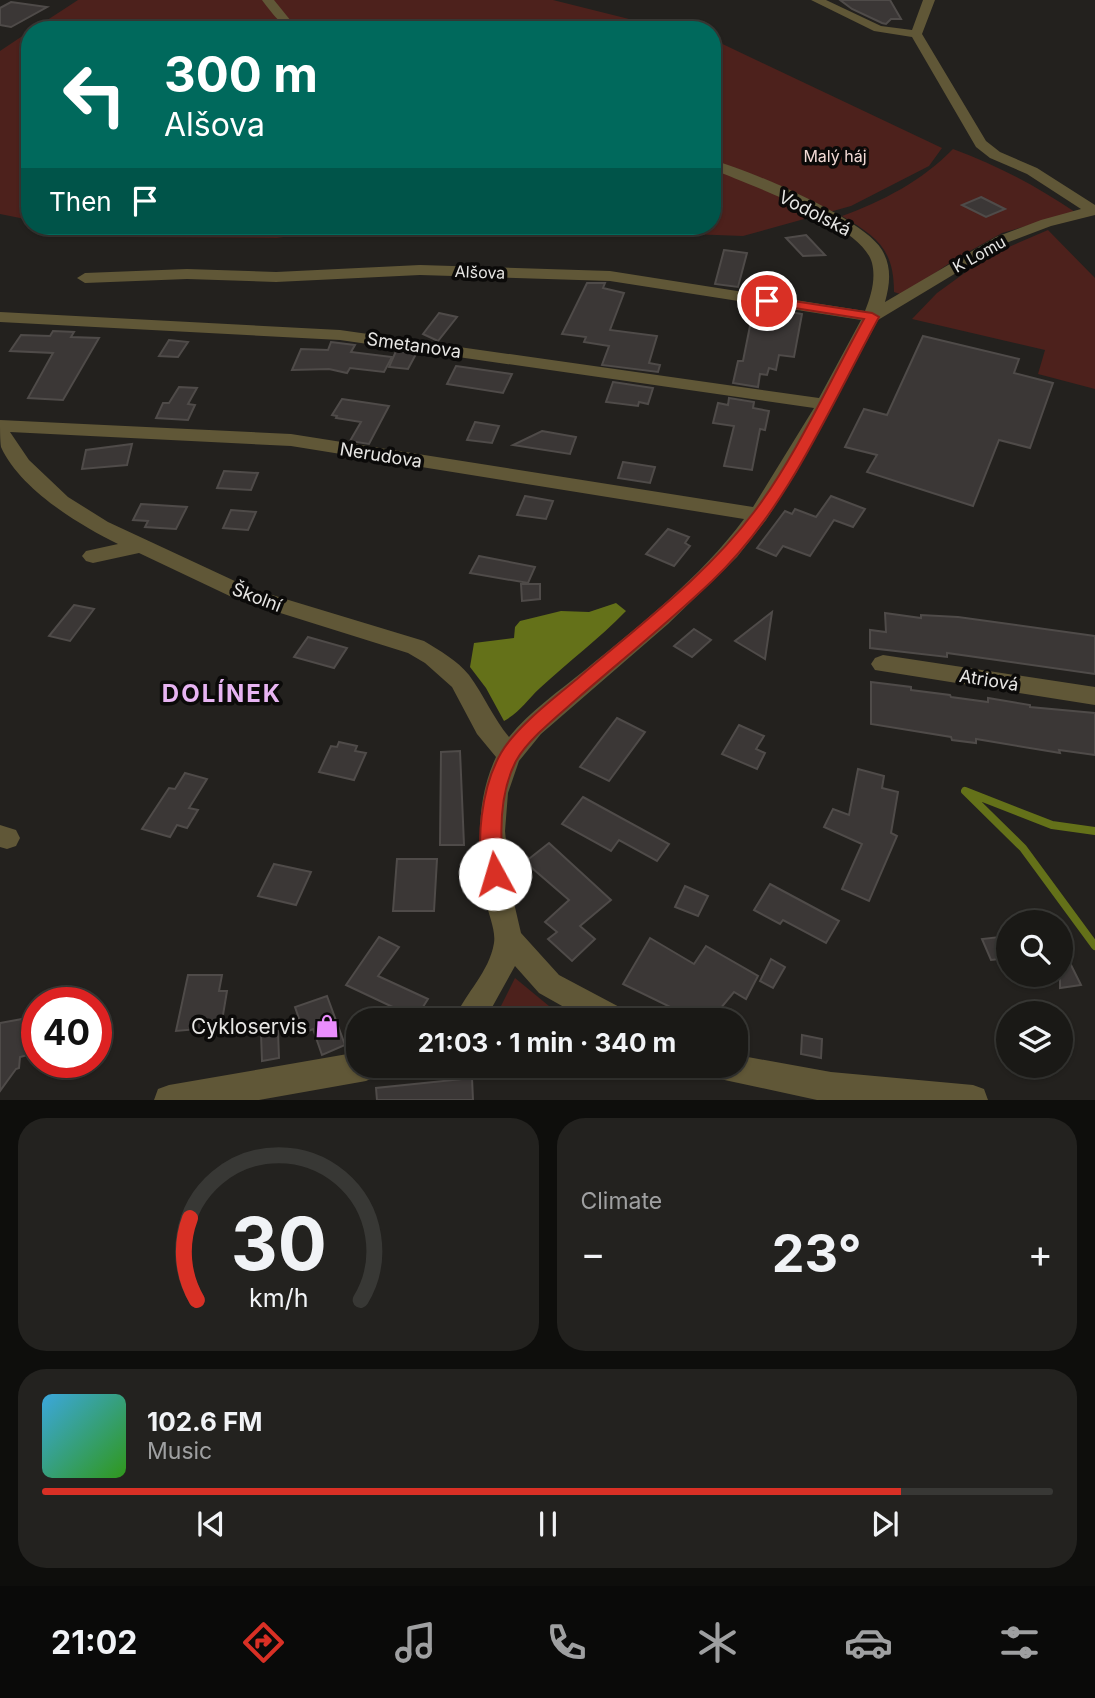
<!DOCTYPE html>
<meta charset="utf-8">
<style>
:root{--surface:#1a1916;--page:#23221f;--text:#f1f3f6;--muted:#9fa0a1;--line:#383835;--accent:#d93025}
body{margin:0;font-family:Inter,sans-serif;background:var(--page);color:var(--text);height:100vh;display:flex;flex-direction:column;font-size:26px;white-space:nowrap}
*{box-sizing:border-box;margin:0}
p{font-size:23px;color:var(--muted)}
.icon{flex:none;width:38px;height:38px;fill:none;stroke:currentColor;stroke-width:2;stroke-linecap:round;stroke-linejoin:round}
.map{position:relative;height:1100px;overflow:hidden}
.details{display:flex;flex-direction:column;gap:18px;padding:18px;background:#0e0e0c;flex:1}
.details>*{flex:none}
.top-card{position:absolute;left:21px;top:21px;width:700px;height:214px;border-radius:28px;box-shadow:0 2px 5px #0004,0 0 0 2px var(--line);background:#00695c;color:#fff;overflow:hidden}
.controls{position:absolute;left:996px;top:910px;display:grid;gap:14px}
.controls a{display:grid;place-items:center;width:77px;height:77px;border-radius:50%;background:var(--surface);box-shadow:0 2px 5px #0004,0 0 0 2px var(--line);font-size:35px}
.speed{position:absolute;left:21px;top:987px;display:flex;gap:14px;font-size:35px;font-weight:700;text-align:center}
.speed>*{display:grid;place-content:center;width:91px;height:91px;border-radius:50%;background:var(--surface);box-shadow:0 2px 5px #0004,0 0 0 2px var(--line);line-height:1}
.speed .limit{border:10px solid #d22;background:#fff;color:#111}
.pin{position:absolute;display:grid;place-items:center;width:60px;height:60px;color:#fff;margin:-30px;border:4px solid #fff;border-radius:50%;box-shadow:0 2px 7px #0007}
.me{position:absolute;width:77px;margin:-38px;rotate:354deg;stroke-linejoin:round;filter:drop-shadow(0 0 5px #0008)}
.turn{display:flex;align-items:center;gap:24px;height:147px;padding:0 28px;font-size:32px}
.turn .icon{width:91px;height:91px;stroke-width:2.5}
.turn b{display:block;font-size:49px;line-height:60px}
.then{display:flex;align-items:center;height:66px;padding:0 28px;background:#0003;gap:14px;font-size:26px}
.big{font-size:52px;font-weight:700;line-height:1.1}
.details .widget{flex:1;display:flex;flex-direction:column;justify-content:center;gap:10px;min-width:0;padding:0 24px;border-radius:28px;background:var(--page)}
.details .dial{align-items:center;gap:0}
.dial svg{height:182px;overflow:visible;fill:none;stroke:var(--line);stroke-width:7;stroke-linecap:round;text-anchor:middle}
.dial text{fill:var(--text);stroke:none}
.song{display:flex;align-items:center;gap:21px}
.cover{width:84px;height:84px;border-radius:10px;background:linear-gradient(135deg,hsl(200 70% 55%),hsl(110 70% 35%))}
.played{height:7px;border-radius:4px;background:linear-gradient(90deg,var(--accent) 85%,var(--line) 85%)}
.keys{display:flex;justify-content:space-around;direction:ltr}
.heat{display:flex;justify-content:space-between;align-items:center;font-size:38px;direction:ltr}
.details .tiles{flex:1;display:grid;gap:18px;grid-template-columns:1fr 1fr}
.widget:last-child{grid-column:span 2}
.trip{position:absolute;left:346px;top:1008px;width:402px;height:70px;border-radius:28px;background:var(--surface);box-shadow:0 2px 5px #0004,0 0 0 2px var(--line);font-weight:700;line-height:70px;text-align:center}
.tab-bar{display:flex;height:112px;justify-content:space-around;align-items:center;background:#0a0a09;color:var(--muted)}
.tab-bar .icon{width:49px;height:49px}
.tab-bar .selected{color:var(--accent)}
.tab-bar b{font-size:32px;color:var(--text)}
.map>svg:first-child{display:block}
.green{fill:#4d211c}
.water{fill:#647119}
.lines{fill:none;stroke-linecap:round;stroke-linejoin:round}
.stream{stroke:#647119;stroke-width:8}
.building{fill:#3b3736;stroke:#4f4b49;stroke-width:2}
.minor{fill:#605737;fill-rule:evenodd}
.route{fill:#d93025;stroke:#8d1f18;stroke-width:2}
.labels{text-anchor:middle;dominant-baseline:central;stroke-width:7;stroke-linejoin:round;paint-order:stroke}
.far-park-label{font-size:16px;fill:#f1d9d5;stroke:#0b0a09}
.far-street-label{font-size:16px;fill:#e7e6e4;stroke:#0b0a09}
.street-label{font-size:18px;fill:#e7e6e4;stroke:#0b0a09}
.near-poi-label{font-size:21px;fill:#e7e6e4;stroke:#0b0a09;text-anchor:end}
.district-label{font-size:24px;font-weight:bold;letter-spacing:2px;fill:#e7b4f2;stroke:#0b0a09}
</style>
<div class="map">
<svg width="1095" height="1100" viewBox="0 0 1095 1100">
<rect width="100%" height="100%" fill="#23211e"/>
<!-- green -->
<g class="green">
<path d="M 78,0 L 553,0 L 673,30 L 32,30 Z"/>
<path d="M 30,31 L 30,220 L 0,214 L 0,51 Z"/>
<path d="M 712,39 L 942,148 L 929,166 L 851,206 L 743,236 L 476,226 L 712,226 Z"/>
<path d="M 953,149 C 997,165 1036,186 1075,212 L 1002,233 L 954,260 L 903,295 L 894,292 C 894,249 877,237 842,216 C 883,201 922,181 953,149 Z"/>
<path d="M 59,226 L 358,226 L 277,238 L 111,237 Z"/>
<path d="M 1048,230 L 1095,278 L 1095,389 L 1038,374 L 1045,350 L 912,319 L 937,293 L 988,256 Z"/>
<path d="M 515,978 L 566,1020 L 494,1020 Z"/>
</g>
<!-- water -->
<path class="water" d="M 616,603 L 626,611 C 599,639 568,662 540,688 C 527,700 520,712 504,721 L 486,688 L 470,667 L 474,643 L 514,638 L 515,627 L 520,621 L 561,611 L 589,612 Z"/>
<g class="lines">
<!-- stream -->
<path class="stream" d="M 1095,831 L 1052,825 L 965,791 L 1023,848 L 1095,946"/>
</g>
<!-- building -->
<g class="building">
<path d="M 840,0 L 890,0 L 901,19 L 891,19 L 886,24 L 882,23 L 852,9 Z"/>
<path d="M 11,2 L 47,7 L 11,27 L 0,25 L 0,8 Z"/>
<path d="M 981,197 L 1005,209 L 986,217 L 962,205 Z"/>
<path d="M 806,235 L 825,255 L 803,256 L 786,238 Z"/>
<path d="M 724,250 L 747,253 L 738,287 L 715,284 Z"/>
<path d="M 587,283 L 605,283 L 603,288 L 624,293 L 610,330 L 657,336 L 649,363 L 660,365 L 658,372 L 602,365 L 609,346 L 584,342 L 586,337 L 562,334 Z"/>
<path d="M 754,306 L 802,314 L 794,357 L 779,355 L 776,370 L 769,368 L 767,375 L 760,374 L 758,387 L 733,383 L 738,361 L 743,361 Z"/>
<path d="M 439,313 L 457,317 L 438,341 L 423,334 Z"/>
<path d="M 53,331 L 74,332 L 71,337 L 99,338 L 63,400 L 28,398 L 53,353 L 10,351 L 21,335 L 50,336 Z"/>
<path d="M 923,336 L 1019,359 L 1014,373 L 1053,383 L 1030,448 L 999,440 L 973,506 L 867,472 L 877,455 L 845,447 L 864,409 L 887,415 Z"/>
<path d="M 169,340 L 188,342 L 178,357 L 159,356 Z"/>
<path d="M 331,342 L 355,345 L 351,352 L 392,357 L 384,372 L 350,368 L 347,373 L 329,369 L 292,370 L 301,349 L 328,350 Z"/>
<path d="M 396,351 L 416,354 L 408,369 L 389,367 Z"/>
<path d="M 456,366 L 512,374 L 503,393 L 447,384 Z"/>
<path d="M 613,382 L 653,388 L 648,404 L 639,402 L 638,406 L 606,402 Z"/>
<path d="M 179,387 L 197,388 L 188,404 L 195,405 L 188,420 L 156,418 L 163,403 L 169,403 Z"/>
<path d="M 729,398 L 754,402 L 753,408 L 769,411 L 765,430 L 760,429 L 752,470 L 724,466 L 734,426 L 713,423 L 718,403 L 728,405 Z"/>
<path d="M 342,399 L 389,406 L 369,444 L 350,441 L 361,422 L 336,418 L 337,416 L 332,415 Z"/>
<path d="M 475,422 L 499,426 L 492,443 L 467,440 Z"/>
<path d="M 542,431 L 576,437 L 570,454 L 513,445 Z"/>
<path d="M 132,444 L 127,465 L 82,469 L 86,450 Z"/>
<path d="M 623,462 L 655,467 L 650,483 L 618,478 Z"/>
<path d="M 224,471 L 258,473 L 251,490 L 217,488 Z"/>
<path d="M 525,496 L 553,501 L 546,519 L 517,515 Z"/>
<path d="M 831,496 L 865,509 L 853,527 L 834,520 L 810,556 L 783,546 L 776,556 L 757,548 L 785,511 L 792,514 L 795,509 L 816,517 Z"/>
<path d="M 141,504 L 187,507 L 176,529 L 145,527 L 148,521 L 133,520 Z"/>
<path d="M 231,510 L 256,512 L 248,530 L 223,528 Z"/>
<path d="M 668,529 L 689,537 L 685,543 L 690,546 L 674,566 L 646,554 Z"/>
<path d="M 479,556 L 535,567 L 528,583 L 470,573 Z"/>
<path d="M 521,584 L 540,584 L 540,599 L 522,601 Z"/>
<path d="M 74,605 L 94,609 L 70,641 L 49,636 Z"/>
<path d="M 772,612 L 765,659 L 735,641 Z"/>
<path d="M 885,613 L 921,618 L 921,615 L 958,617 L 1095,636 L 1095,674 L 947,653 L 947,657 L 870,648 L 870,630 L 886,632 Z"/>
<path d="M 694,629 L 711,640 L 692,657 L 674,646 Z"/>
<path d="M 308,637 L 347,648 L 334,668 L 294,657 Z"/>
<path d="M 871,682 L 911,687 L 911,690 L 950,695 L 951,697 L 988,702 L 988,698 L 1030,705 L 1030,707 L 1095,713 L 1095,755 L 1059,750 L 1060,753 L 976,739 L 976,743 L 952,740 L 951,737 L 871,724 Z"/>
<path d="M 617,718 L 645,732 L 609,781 L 580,767 Z"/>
<path d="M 739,725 L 764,736 L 756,749 L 765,753 L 757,769 L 722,754 Z"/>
<path d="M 339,742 L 357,746 L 355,751 L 366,753 L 354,780 L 319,772 L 331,746 L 337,747 Z"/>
<path d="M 460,751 L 464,845 L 440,845 L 441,752 Z"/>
<path d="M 858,769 L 884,776 L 882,788 L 898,792 L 891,833 L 897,836 L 869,901 L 842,889 L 862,844 L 824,827 L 833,809 L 849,815 Z"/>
<path d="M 185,773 L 207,779 L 189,808 L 198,810 L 187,828 L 177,825 L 170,837 L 142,829 L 169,788 L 175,789 Z"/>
<path d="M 583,797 L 669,844 L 657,861 L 619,840 L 611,851 L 562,824 Z"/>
<path d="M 549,843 L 611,900 L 580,926 L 595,939 L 572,961 L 548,939 L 557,932 L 545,922 L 569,900 L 525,862 Z"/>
<path d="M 397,859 L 437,859 L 434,911 L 393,911 Z"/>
<path d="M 274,864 L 311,872 L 296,905 L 258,896 Z"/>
<path d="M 770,884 L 839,921 L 826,943 L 783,920 L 780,924 L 754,910 Z"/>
<path d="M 685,886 L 708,896 L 698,916 L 675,907 Z"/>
<path d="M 1008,936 L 1008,958 L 991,960 L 982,939 Z"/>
<path d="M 379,937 L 399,947 L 378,976 L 428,999 L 416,1018 L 346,985 Z"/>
<path d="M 650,938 L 694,964 L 706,946 L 758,976 L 746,999 L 734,992 L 711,1020 L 697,1020 L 623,984 Z"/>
<path d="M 1060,943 L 1081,985 L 1060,988 Z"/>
<path d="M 771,959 L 785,967 L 773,988 L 760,981 Z"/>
<path d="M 188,975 L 222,975 L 219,991 L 227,991 L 221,1027 L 176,1031 Z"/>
<path d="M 327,996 L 345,1045 L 322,1055 L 313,1029 L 304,1033 L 295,1007 Z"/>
<path d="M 22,1019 L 21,1027 L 37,1025 L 35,1053 L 20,1057 L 19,1068 L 16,1069 L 0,1091 L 0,1023 Z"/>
<path d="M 278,1031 L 279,1058 L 262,1061 L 261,1034 Z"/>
<path d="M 802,1035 L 822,1039 L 821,1058 L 801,1054 Z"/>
<path d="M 472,1078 L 473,1100 L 377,1100 L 376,1088 Z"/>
</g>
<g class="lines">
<!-- minor -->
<g class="minor">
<path d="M 262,0 L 274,0 L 291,21 L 305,30 C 283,30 275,17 262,0 Z"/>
<path d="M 811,0 L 826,0 L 881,26 L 912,30 L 923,0 L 935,0 L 922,34 L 986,141 L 1000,152 L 1037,168 L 1095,205 L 1095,215 L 1051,226 L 1006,243 L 878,320 L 796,473 L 766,520 L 737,557 L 668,624 L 541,734 L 519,761 L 508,793 L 505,831 L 511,890 L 521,933 L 559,975 L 625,1010 L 630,1020 L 587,1020 L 539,993 L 515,966 L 485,1020 L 454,1020 C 465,993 489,973 494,943 C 496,930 488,914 486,901 C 479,851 474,804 496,757 L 477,734 L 452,687 L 425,663 L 408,653 L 236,599 L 139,553 L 93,563 L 86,561 L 82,556 L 86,551 L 118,544 C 79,525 20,489 1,447 C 0,440 0,428 0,420 L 291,434 L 753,507 L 814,408 L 340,340 L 0,322 L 0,312 L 340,330 L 819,398 L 861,320 L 610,281 L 420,275 L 276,282 L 187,279 L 85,283 L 77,278 L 85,273 L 187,269 L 276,272 L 420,265 L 610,271 L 865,311 C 871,296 876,279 872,263 C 862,224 749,185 712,169 L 712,160 C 750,170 863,218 882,250 C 892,267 890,284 885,302 L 996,237 L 1041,220 L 1081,209 L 1027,174 L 990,158 L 976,147 L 912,37 L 874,31 ZM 10,432 L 291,446 L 744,519 C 700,578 641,624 585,670 C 559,691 530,711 509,737 C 493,718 484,695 469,675 C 458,661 439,650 424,641 L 252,589 L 108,522 L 68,497 L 29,460 Z"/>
<path d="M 883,655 L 1095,687 L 1095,705 L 875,670 L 871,664 L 875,658 Z"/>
<path d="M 0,825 L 16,830 L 20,838 L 16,846 L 7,849 L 0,847 Z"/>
<path d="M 359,1052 L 359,1066 L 381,1066 L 377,1076 L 366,1081 L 259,1100 L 154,1100 L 158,1089 L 169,1085 Z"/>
<path d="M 737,1055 L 831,1072 L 973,1085 L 984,1089 L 988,1100 L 817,1100 L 706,1076 L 702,1066 L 737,1066 Z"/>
</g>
</g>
<!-- route -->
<path class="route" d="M 767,297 L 872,313 L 879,317 C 830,407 787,510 712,581 C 669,622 623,659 579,697 C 560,714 528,739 516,761 C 502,788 500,820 502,850 C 502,861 507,871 503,881 L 495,883 L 488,881 C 472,847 483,784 501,753 C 516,727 554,698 577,679 C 638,626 705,577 754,512 C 797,455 829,382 864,319 L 763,303 L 761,301 Z"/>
<!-- icons -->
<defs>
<g id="shop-bare" transform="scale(1.89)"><path d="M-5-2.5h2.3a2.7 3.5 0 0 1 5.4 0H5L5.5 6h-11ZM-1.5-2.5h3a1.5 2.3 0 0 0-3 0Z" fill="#ea8dfd" stroke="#0b0a09" stroke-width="2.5" paint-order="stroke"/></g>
</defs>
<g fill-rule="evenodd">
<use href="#shop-bare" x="327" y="1026"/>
</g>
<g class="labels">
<!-- far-park labels -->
<g class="far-park-label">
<text x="835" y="156">Malý háj</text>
</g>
<!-- far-street labels -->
<g class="far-street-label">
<text transform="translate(979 254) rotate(-29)">K Lomu</text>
<text transform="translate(480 272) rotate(2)">Alšova</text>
</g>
<!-- street labels -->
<g class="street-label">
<text transform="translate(815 213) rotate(27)">Vodolská</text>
<text transform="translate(414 345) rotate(8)">Smetanova</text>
<text transform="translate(381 455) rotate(9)">Nerudova</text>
<text transform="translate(257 597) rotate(21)">Školní</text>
<text transform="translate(989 680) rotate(9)">Atriová</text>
</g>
<!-- near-poi labels -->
<g class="near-poi-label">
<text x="307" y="1026">Cykloservis</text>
</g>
<!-- district labels -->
<g class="district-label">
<text x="222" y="693">DOLÍNEK</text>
</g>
</g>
</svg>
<div class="controls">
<a><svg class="icon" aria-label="search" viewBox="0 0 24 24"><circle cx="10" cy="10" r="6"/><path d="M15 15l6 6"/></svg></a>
<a><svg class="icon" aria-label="layers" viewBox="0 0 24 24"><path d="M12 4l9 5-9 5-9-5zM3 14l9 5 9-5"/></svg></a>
</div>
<div class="speed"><div class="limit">40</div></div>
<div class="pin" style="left:767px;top:301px;background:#d93025"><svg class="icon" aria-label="arrive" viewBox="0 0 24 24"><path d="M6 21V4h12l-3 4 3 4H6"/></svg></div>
<svg class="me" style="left:495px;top:874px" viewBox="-20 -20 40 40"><circle r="19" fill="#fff"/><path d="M0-13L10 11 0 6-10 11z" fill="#d93025"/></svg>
<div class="trip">21:03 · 1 min · 340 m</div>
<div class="top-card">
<div class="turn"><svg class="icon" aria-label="left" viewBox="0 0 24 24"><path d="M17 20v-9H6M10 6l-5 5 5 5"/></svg><div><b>300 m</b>Alšova</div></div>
<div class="then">Then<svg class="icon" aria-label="arrive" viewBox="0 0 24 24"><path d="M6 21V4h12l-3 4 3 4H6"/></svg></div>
</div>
</div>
<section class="details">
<div class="tiles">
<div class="widget dial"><svg viewBox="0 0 100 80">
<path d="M14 69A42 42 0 1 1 86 69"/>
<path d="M14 69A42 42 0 0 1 11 33" stroke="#d93025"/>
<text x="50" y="56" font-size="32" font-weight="700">30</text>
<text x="50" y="72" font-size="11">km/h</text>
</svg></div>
<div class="widget"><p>Climate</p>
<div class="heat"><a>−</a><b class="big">23°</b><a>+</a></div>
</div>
<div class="widget">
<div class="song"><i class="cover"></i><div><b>102.6 FM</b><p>Music</p></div></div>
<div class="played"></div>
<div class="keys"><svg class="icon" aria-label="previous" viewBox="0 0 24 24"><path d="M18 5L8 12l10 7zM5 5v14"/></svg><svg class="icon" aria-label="pause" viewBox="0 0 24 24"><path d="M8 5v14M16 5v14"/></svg><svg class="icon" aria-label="next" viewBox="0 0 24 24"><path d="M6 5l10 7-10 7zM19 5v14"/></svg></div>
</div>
</div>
</section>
<nav class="tab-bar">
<b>21:02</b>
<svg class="icon selected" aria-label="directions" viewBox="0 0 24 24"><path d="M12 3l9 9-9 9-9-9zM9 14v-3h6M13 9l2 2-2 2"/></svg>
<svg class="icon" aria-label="music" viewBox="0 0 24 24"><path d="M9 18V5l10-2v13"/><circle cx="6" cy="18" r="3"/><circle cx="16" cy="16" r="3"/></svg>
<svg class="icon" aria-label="phone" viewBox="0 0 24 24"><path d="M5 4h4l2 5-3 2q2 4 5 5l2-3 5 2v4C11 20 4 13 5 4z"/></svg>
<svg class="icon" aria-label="climate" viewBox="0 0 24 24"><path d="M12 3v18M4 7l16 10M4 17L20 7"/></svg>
<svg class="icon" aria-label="car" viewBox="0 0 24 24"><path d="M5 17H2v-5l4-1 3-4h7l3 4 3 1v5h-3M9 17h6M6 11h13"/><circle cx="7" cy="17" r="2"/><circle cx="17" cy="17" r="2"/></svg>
<svg class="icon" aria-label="filters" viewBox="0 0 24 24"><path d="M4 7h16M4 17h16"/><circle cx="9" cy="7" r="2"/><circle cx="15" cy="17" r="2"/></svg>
</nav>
